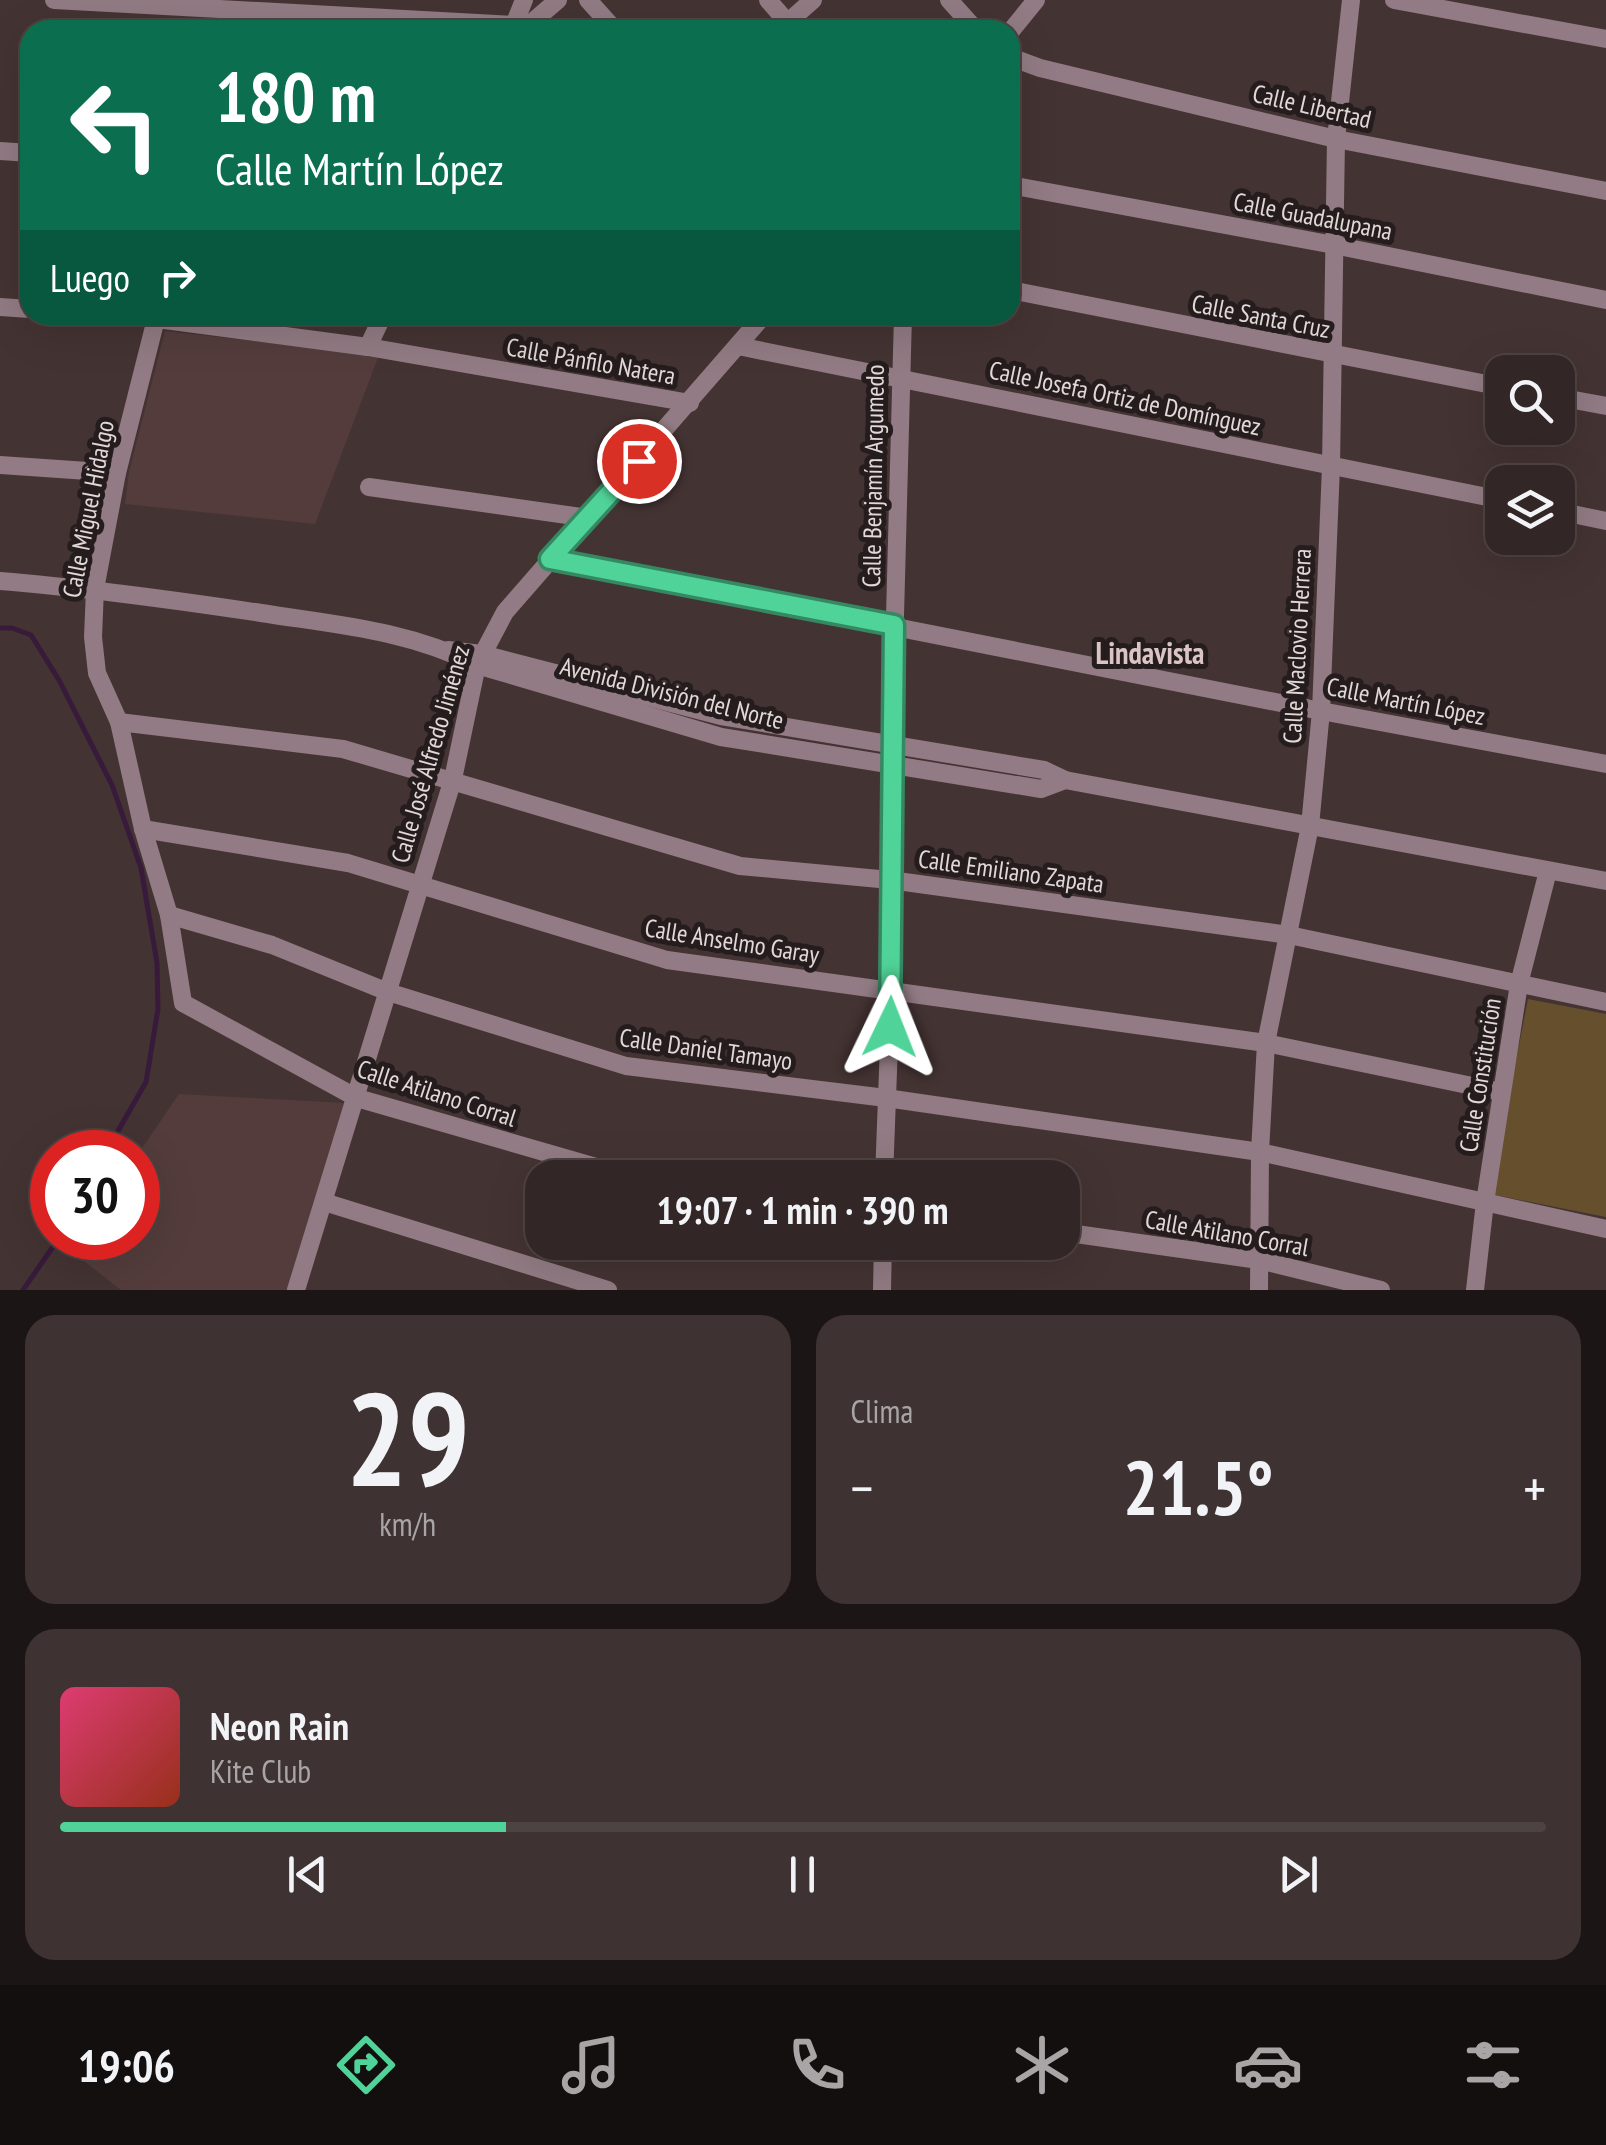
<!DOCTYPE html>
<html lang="es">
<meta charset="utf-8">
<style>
:root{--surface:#332626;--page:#3e3232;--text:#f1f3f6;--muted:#a9a5a7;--line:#4e4343;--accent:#50d398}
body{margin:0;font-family:"PT Sans Narrow",sans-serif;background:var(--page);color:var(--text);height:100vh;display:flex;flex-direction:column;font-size:38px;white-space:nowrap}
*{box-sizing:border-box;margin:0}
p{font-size:32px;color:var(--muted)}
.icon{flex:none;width:55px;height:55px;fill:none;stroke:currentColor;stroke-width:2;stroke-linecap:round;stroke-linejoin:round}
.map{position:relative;height:1290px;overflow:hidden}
.panel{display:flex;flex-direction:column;gap:25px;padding:25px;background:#1c1515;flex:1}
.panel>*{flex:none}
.guide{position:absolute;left:20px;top:20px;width:1000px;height:305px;border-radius:30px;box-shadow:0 10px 40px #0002,0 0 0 2px var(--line);background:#0b6e4f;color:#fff;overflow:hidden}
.controls{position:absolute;left:1485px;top:355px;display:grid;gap:20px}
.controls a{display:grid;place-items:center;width:90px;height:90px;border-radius:20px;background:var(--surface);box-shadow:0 10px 40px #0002,0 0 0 2px var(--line);font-size:50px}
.speed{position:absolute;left:30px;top:1130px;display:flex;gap:20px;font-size:50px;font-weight:700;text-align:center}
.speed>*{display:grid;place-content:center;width:130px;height:130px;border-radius:50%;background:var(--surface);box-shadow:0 10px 40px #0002,0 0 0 2px var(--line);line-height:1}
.speed .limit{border:15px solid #d22;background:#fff;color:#111}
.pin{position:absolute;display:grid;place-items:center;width:85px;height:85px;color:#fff;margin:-42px;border:5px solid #fff;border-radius:50%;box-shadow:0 2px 10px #0007}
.me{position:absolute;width:110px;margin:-55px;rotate:2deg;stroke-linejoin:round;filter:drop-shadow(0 0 8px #0008)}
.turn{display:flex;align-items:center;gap:35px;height:210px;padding:0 30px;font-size:45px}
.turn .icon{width:130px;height:130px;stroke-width:2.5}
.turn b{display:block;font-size:70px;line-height:85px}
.then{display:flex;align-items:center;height:95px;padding:0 30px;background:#0003;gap:20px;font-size:38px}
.big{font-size:75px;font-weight:600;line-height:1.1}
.panel .widget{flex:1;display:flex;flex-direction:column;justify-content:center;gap:15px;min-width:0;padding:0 35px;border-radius:30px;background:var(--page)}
.panel .dial{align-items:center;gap:0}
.dial b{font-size:130px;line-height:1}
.song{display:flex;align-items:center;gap:30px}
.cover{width:120px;height:120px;border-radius:15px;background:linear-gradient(135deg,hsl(340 70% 55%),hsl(10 70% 35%))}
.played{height:10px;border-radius:5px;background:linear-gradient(90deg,var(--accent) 30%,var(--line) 30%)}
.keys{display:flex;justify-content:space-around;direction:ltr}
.heat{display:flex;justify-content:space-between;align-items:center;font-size:55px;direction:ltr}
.panel .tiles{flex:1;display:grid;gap:25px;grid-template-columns:1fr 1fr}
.widget:last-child{grid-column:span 2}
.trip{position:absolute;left:525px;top:1160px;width:555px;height:100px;border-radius:30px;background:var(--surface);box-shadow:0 10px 40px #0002,0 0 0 2px var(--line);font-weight:600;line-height:100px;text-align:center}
.dock{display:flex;height:160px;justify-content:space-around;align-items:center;background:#140f0f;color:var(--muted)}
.dock .icon{width:70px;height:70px}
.dock .current{color:var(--accent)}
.dock b{font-size:45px;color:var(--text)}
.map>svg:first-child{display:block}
.built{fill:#543c3c}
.green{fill:#664f2c}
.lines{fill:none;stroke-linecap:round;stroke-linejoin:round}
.stream{stroke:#381a3b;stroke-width:5}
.street{stroke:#927b84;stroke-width:18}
.route-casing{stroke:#348963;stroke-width:25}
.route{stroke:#50d398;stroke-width:18}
.labels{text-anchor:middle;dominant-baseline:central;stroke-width:10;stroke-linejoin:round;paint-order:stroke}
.street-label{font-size:25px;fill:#e3d8d8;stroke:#251d1d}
.quarter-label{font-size:30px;font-weight:bold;fill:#dac5c4;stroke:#251d1d}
</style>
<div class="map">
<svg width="1606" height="1290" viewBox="0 0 1606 1290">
<rect width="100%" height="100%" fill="#433"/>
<!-- built -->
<g class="built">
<path d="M 165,331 L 379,355 L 315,524 L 125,504 L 129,472 Z"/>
<path d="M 179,1094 L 344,1103 L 287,1290 L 121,1290 L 71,1251 L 80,1238 L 138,1238 L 138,1154 Z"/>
</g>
<!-- green -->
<path class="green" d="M 1528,999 L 1606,1014 L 1606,1217 L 1490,1194 Z"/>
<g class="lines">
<!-- stream -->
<g class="stream">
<path d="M 0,628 L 12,628 L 31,635 L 59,680 L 112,785 L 141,868 L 157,963 L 158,1009 L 146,1082 L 106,1152"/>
<path d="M 23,1290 L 59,1238"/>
</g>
<!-- street -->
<g class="street">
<path d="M 54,0 L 514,25"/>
<path d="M 588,0 L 615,30"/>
<path d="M 768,0 L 794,30"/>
<path d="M 949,0 L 976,30"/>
<path d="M 1394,0 L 1606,39"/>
<path d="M 512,30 L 524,0"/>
<path d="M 523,30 L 558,0"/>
<path d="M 779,30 L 813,0"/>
<path d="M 1010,32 L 1036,0"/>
<path d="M 1010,57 L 1040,68 L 1336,139 L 1606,191"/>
<path d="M 0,151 L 30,153"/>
<path d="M 1010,185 L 1334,245 L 1606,300"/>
<path d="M 1010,290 L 1502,387"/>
<path d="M 0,307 L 30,309"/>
<path d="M 127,315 L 368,347 L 690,403"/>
<path d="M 157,315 L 117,473 L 95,589 L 93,637 L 97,673 L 119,722 L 143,829 L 169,915 L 183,1003 L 357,1098 L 634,1178"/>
<path d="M 738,346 L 1502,500"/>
<path d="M 368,347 L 383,315"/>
<path d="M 1558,397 L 1606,406"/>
<path d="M 0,465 L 117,473"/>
<path d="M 369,487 L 588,518"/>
<path d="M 1558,511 L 1606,521"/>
<path d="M 550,559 L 1321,711 L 1606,764"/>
<path d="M 0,581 C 88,588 174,600 261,613 C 337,625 407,630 477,665 L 721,737 L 1041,789 L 1065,780"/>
<path d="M 448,650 L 482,654 L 721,716 L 1044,770 L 1065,780 L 1606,881"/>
<path d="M 119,722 L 343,749 L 740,866 L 890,880 L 1289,935 L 1606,1002"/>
<path d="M 143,829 L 348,863 L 667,960 L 1266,1043 L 1501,1092"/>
<path d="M 169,915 L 272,945 L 388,992 L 626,1066 L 886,1098 L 1260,1152 L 1606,1229"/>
<path d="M 884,1178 L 891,991 L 891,766 L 903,315"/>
<path d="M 324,1202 L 608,1290"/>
<path d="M 1062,1232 L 1259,1260 L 1381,1290"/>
<path d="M 296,1290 L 453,779 L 477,665 L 505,612 L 764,315"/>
<path d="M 882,1290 L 883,1242"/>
<path d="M 1259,1290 L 1260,1152 L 1266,1043 L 1310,826 L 1321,711 L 1331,466 L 1336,139 L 1351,0"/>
<path d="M 1475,1290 L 1485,1202 L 1519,984 L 1548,871"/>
</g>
</g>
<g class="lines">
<!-- route casing -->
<g class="route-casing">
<path id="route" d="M 639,461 L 550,559 L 894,625 L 890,1027"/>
</g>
<!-- route -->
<use href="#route" class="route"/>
</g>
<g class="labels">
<!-- street labels -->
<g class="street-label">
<text transform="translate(1312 106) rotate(13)">Calle Libertad</text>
<text transform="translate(1313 216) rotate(11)">Calle Guadalupana</text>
<text transform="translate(1261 316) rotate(11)">Calle Santa Cruz</text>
<text transform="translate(591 361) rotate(10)">Calle Pánfilo Natera</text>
<text transform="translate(1125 398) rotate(12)">Calle Josefa Ortiz de Domínguez</text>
<text transform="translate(873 476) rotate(-89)">Calle Benjamín Argumedo</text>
<text transform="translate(88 509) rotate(-79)">Calle Miguel Hidalgo</text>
<text transform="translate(1297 646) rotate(-87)">Calle Maclovio Herrera</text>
<text transform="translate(672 693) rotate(14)">Avenida División del Norte</text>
<text transform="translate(1406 701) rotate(11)">Calle Martín López</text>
<text transform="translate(430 754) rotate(-74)">Calle José Alfredo Jiménez</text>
<text transform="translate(1011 871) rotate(8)">Calle Emiliano Zapata</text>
<text transform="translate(732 941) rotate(9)">Calle Anselmo Garay</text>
<text transform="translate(706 1049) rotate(8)">Calle Daniel Tamayo</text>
<text transform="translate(1480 1075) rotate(-81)">Calle Constitución</text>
<text transform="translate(437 1093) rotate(18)">Calle Atilano Corral</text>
<text transform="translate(1227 1233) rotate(10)">Calle Atilano Corral</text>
</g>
<!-- quarter labels -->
<g class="quarter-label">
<text x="1150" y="652">Lindavista</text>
</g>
</g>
</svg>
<div class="controls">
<a><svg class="icon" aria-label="search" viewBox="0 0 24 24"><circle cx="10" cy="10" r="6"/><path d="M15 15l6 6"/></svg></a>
<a><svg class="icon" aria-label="layers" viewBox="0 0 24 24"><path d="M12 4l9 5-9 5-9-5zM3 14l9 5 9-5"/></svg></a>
</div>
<div class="speed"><div class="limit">30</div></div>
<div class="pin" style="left:639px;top:461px;background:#d93025"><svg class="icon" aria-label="arrive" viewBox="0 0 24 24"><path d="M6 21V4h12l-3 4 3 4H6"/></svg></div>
<svg class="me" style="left:890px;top:1027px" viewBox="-20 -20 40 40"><path d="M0-17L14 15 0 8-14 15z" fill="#50d398" stroke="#fff" stroke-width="4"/></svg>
<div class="trip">19:07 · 1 min · 390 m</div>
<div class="guide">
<div class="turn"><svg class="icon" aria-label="left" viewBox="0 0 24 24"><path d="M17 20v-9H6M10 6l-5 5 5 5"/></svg><div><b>180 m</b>Calle Martín López</div></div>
<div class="then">Luego<svg class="icon" aria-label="right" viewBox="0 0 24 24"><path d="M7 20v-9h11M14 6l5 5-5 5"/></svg></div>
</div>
</div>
<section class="panel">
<div class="tiles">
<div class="widget dial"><b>29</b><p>km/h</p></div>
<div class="widget"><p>Clima</p>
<div class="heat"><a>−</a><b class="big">21.5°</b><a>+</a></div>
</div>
<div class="widget">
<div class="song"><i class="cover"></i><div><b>Neon Rain</b><p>Kite Club</p></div></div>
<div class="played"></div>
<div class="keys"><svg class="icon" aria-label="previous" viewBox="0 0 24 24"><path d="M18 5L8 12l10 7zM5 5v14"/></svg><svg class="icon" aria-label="pause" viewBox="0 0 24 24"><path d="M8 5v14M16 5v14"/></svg><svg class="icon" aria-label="next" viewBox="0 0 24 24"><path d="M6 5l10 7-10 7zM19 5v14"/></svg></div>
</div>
</div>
</section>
<nav class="dock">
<b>19:06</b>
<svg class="icon current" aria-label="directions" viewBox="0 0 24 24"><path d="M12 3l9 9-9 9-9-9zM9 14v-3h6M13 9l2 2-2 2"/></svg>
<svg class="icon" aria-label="music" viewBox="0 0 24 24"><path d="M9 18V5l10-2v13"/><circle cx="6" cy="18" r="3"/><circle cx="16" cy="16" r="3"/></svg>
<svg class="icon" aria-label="phone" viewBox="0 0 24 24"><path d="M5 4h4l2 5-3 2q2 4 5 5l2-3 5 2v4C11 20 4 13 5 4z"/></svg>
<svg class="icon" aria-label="climate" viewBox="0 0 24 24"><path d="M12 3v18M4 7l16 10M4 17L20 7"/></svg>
<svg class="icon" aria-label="car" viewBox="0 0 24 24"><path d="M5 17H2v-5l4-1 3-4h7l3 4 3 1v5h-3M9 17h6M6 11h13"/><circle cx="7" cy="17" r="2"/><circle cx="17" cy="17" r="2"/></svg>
<svg class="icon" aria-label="filters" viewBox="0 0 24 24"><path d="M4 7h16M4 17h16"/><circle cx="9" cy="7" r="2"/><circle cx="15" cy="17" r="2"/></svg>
</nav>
